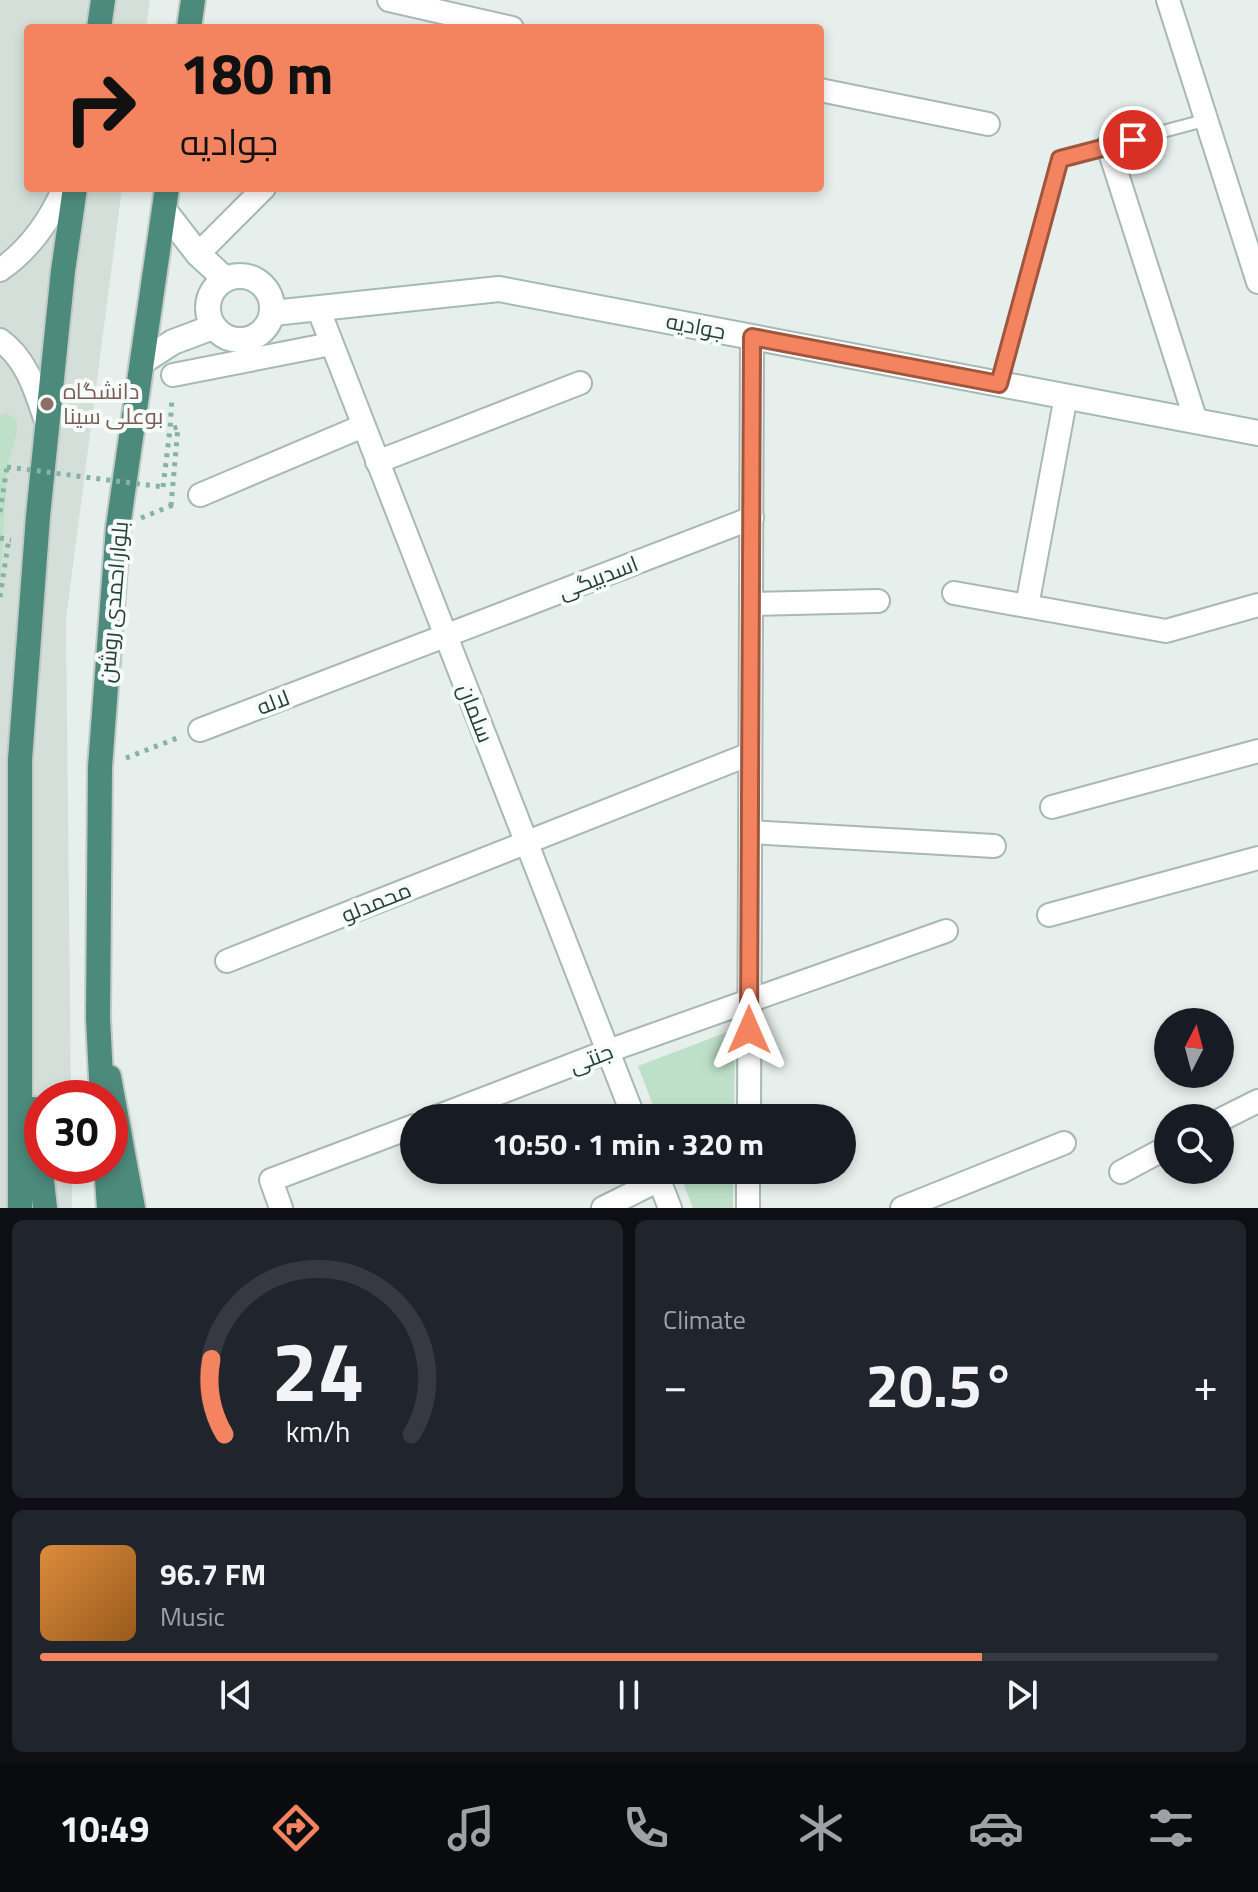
<!DOCTYPE html>
<meta charset="utf-8">
<style>
:root{--surface:#171b24;--page:#20242c;--text:#f1f3f6;--muted:#9ea1a6;--line:#363941;--accent:#f4845f}
body{margin:0;font-family:"Titillium Web",Cairo,sans-serif;background:var(--page);color:var(--text);height:100vh;display:flex;flex-direction:column;font-size:30px;white-space:nowrap}
*{box-sizing:border-box;margin:0}
p{font-size:26px;color:var(--muted)}
.icon{flex:none;width:44px;height:44px;fill:none;stroke:currentColor;stroke-width:2;stroke-linecap:round;stroke-linejoin:round}
.map{position:relative;height:1208px;overflow:hidden}
.panel{display:flex;flex-direction:column;gap:12px;padding:12px;background:#0d0f14;flex:1}
.panel>*{flex:none}
.top-card{position:absolute;left:24px;top:24px;width:800px;height:168px;border-radius:8px;box-shadow:0 4px 12px #0003;background:#f4845f;color:#111;overflow:hidden}
.needle{width:52px;rotate:6deg}
.tools{position:absolute;left:1154px;top:1008px;display:grid;gap:16px}
.tools a{display:grid;place-items:center;width:80px;height:80px;border-radius:50%;background:var(--surface);box-shadow:0 4px 12px #0003;font-size:40px}
.speed{position:absolute;left:24px;top:1080px;display:flex;gap:16px;font-size:40px;font-weight:700;text-align:center}
.speed>*{display:grid;place-content:center;width:104px;height:104px;border-radius:50%;background:var(--surface);box-shadow:0 4px 12px #0003;line-height:1}
.speed .limit{border:12px solid #d22;background:#fff;color:#111}
.pin{position:absolute;display:grid;place-items:center;width:68px;height:68px;color:#fff;margin:-34px;border:4px solid #fff;border-radius:50%;box-shadow:0 2px 8px #0007}
.me{position:absolute;width:88px;margin:-44px;rotate:0deg;stroke-linejoin:round;filter:drop-shadow(0 0 6px #0008)}
.turn{display:flex;align-items:center;gap:28px;height:168px;padding:0 24px;font-size:36px}
.turn .icon{width:104px;height:104px;stroke-width:2.5}
.turn b{display:block;font-size:56px;line-height:68px}
.big{font-size:60px;font-weight:700;line-height:1.1}
.panel .tile{flex:1;display:flex;flex-direction:column;justify-content:center;gap:12px;min-width:0;padding:0 28px;border-radius:12px;background:var(--page)}
.panel .dial{align-items:center;gap:0}
.dial svg{height:208px;overflow:visible;fill:none;stroke:var(--line);stroke-width:7;stroke-linecap:round;text-anchor:middle}
.dial text{fill:var(--text);stroke:none}
.song{display:flex;align-items:center;gap:24px}
.cover{width:96px;height:96px;border-radius:12px;background:linear-gradient(135deg,hsl(30 70% 55%),hsl(30 70% 35%))}
.played{height:8px;border-radius:4px;background:linear-gradient(90deg,var(--accent) 80%,var(--line) 80%)}
.keys{display:flex;justify-content:space-around;direction:ltr}
.heat{display:flex;justify-content:space-between;align-items:center;font-size:44px;direction:ltr}
.panel .tiles{flex:1;display:grid;gap:12px;grid-template-columns:1fr 1fr}
.tile:last-child{grid-column:span 2}
.trip{position:absolute;left:400px;top:1104px;width:456px;height:80px;border-radius:40px;background:var(--surface);box-shadow:0 4px 12px #0003;font-weight:700;line-height:80px;text-align:center}
.tabs{display:flex;height:128px;justify-content:space-around;align-items:center;background:#090b0e;color:var(--muted)}
.tabs .icon{width:56px;height:56px}
.tabs .active{color:var(--accent)}
.tabs b{font-size:36px;color:var(--text)}
.map>svg:first-child{display:block}
.built{fill:#d4dfda}
.green{fill:#bfe0c8}
.lines{fill:none;stroke-linecap:round;stroke-linejoin:round}
.service-casing{stroke:#a8b8b2;stroke-width:15}
.minor-casing{stroke:#a8b8b2;stroke-width:26}
.secondary-casing{stroke:#a4bbb3;stroke-width:28}
.trunk-casing{stroke:#c2cac8;stroke-width:28}
.path{stroke:#86b3a5;stroke-width:5;stroke-dasharray:4 6;stroke-linecap:butt}
.service{stroke:#fff;stroke-width:11}
.minor{stroke:#fff;stroke-width:22}
.secondary{stroke:#fff;stroke-width:24}
.trunk{stroke:#4c8a7c;stroke-width:24}
.path-bridge{stroke:#86b3a5;stroke-width:5;stroke-dasharray:4 6;stroke-linecap:butt}
.route-casing{stroke:#9f563e;stroke-width:20}
.route{stroke:#f4845f;stroke-width:14}
.education-dot{fill:#8d6e63;stroke:#f7fbf9;stroke-width:3}
.labels{text-anchor:middle;dominant-baseline:central;stroke-width:8;stroke-linejoin:round;paint-order:stroke}
.street-label{font-size:22px;fill:#24423a;stroke:#f7fbf9}
.education-label{font-size:22px;fill:#785e54;stroke:#f7fbf9;text-anchor:start}
</style>
<div class="map">
<svg width="1258" height="1208" viewBox="0 0 1258 1208">
<rect width="100%" height="100%" fill="#e6efeb"/>
<!-- built -->
<path class="built" d="M 0,0 L 150,0 L 146,28 L 28,28 L 28,188 L 122,188 L 66,619 L 71,1098 L 42,1098 L 42,1166 L 72,1166 L 72,1208 L 0,1208 Z"/>
<!-- green -->
<g class="green">
<path d="M 5,413 L 17,420 L 17,433 L 7,467 L 0,598 L 0,415 Z"/>
<path d="M 735,1029 L 734,1118 L 658,1118 L 638,1066 Z"/>
<path d="M 678,1170 L 733,1170 L 733,1208 L 693,1208 Z"/>
</g>
<g class="lines">
<!-- service casing -->
<g class="service-casing">
<path id="service" d="M 999,384 L 1060,159 L 1206,120"/>
</g>
<!-- minor casing -->
<g class="minor-casing">
<g id="minor">
<path d="M 389,0 L 512,28"/>
<path d="M 1168,0 L 1258,282"/>
<path d="M 820,90 L 988,124"/>
<path d="M 1108,146 L 1196,421"/>
<path d="M 198,254 L 264,188"/>
<path d="M 0,270 C 29,250 50,220 64,188"/>
<path d="M 318,308 L 634,1118"/>
<path d="M 0,340 C 28,360 36,393 47,424"/>
<path d="M 173,375 L 331,344"/>
<path d="M 377,462 L 580,383"/>
<path d="M 200,495 L 363,426"/>
<path d="M 954,593 L 1166,631 L 1258,605"/>
<path d="M 751,604 L 878,601"/>
<path d="M 1027,606 L 1066,396"/>
<path d="M 200,730 L 752,518"/>
<path d="M 1052,807 L 1258,751"/>
<path d="M 750,832 L 994,846"/>
<path d="M 1049,915 L 1258,858"/>
<path d="M 227,961 L 750,754"/>
<path d="M 434,1118 L 608,1051 L 946,931"/>
<path d="M 749,1118 L 752,337"/>
<path d="M 1220,1120 L 1258,1101"/>
<path d="M 655,1170 L 670,1208"/>
<path d="M 1121,1172 L 1168,1147"/>
<path d="M 281,1208 L 271,1180 L 414,1126"/>
<path d="M 603,1208 L 659,1180"/>
<path d="M 748,1208 L 748,1170"/>
<path d="M 902,1208 L 1064,1143"/>
</g>
</g>
<!-- secondary casing -->
<g class="secondary-casing">
<g id="secondary">
<path d="M 164,210 L 198,254 L 225,279"/>
<circle cx="240" cy="308" r="32"/>
<path d="M 273,313 L 499,289 L 1258,433"/>
<path d="M 142,362 L 173,342 L 213,327"/>
</g>
</g>
<!-- trunk casing -->
<g class="trunk-casing">
<g id="trunk">
<path d="M 99,28 L 103,0"/>
<path d="M 189,28 L 193,0"/>
<path d="M 109,1077 L 133,1208"/>
<path d="M 102,1098 L 98,1018 L 100,767 L 118,527 L 167,188"/>
<path d="M 34,1109 L 45,1208"/>
<path d="M 106,1166 L 109,1208"/>
<path d="M 20,1208 L 20,760 L 38,516 L 63,271 L 75,188"/>
</g>
</g>
<!-- path -->
<g class="path">
<path d="M 163,487 L 170,429"/>
<path d="M 171,506 L 178,427 L 170,429 L 172,397"/>
<path d="M 0,512 L 7,467"/>
<path d="M 141,518 L 173,505"/>
<path d="M 0,538 L 11,540"/>
<path d="M 0,597 L 9,538"/>
<path d="M 126,758 L 180,737"/>
</g>
<!-- service -->
<use href="#service" class="service"/>
<!-- minor -->
<use href="#minor" class="minor"/>
<!-- secondary -->
<use href="#secondary" class="secondary"/>
<!-- trunk -->
<use href="#trunk" class="trunk"/>
<!-- path-bridge -->
<path class="path-bridge" d="M 7,467 L 163,487"/>
</g>
<g class="lines">
<!-- route casing -->
<g class="route-casing">
<path id="route" d="M 749,1030 L 752,337 L 999,384 L 1060,159 L 1133,140"/>
</g>
<!-- route -->
<use href="#route" class="route"/>
</g>
<!-- markers -->
<circle class="education-dot" cx="47" cy="404" r="8"/>
<g class="labels">
<!-- street labels -->
<g class="street-label">
<text transform="translate(696 326) rotate(11)">جوادیه</text>
<text transform="translate(598 577) rotate(-21)">اسدبیگی</text>
<text transform="translate(113 602) rotate(-85)">بلوار احمدی روشن</text>
<text transform="translate(273 702) rotate(-21)">لاله</text>
<text transform="translate(476 713) rotate(69)">سلمان</text>
<text transform="translate(376 902) rotate(-22)">محمدلو</text>
<text transform="translate(591 1058) rotate(-21)">جنتی</text>
</g>
<!-- education labels -->
<g class="education-label">
<text x="63" y="391">دانشگاه<tspan x="63" dy="25">بوعلی سینا</tspan></text>
</g>
</g>
</svg>
<div class="tools">
<a><svg class="needle" viewBox="-14 -14 28 28"><path d="M0-13l5 13h-10z" fill="#e53935"/><path d="M0 13l5-13h-10z" fill="#9ea1a6"/></svg></a>
<a><svg class="icon" aria-label="search" viewBox="0 0 24 24"><circle cx="10" cy="10" r="6"/><path d="M15 15l6 6"/></svg></a>
</div>
<div class="speed"><div class="limit">30</div></div>
<div class="pin" style="left:1133px;top:140px;background:#d93025"><svg class="icon" aria-label="arrive" viewBox="0 0 24 24"><path d="M6 21V4h12l-3 4 3 4H6"/></svg></div>
<svg class="me" style="left:749px;top:1030px" viewBox="-20 -20 40 40"><path d="M0-17L14 15 0 8-14 15z" fill="#f4845f" stroke="#fff" stroke-width="4"/></svg>
<div class="trip">10:50 · 1 min · 320 m</div>
<div class="top-card">
<div class="turn"><svg class="icon" aria-label="right" viewBox="0 0 24 24"><path d="M7 20v-9h11M14 6l5 5-5 5"/></svg><div><b>180 m</b>جوادیه</div></div>
</div>
</div>
<section class="panel">
<div class="tiles">
<div class="tile dial"><svg viewBox="0 0 100 80">
<path d="M14 69A42 42 0 1 1 86 69"/>
<path d="M14 69A42 42 0 0 1 9 40" stroke="#f4845f"/>
<text x="50" y="56" font-size="32" font-weight="700">24</text>
<text x="50" y="72" font-size="11">km/h</text>
</svg></div>
<div class="tile"><p>Climate</p>
<div class="heat"><a>−</a><b class="big">20.5°</b><a>+</a></div>
</div>
<div class="tile">
<div class="song"><i class="cover"></i><div><b>96.7 FM</b><p>Music</p></div></div>
<div class="played"></div>
<div class="keys"><svg class="icon" aria-label="previous" viewBox="0 0 24 24"><path d="M18 5L8 12l10 7zM5 5v14"/></svg><svg class="icon" aria-label="pause" viewBox="0 0 24 24"><path d="M8 5v14M16 5v14"/></svg><svg class="icon" aria-label="next" viewBox="0 0 24 24"><path d="M6 5l10 7-10 7zM19 5v14"/></svg></div>
</div>
</div>
</section>
<nav class="tabs">
<b>10:49</b>
<svg class="icon active" aria-label="directions" viewBox="0 0 24 24"><path d="M12 3l9 9-9 9-9-9zM9 14v-3h6M13 9l2 2-2 2"/></svg>
<svg class="icon" aria-label="music" viewBox="0 0 24 24"><path d="M9 18V5l10-2v13"/><circle cx="6" cy="18" r="3"/><circle cx="16" cy="16" r="3"/></svg>
<svg class="icon" aria-label="phone" viewBox="0 0 24 24"><path d="M5 4h4l2 5-3 2q2 4 5 5l2-3 5 2v4C11 20 4 13 5 4z"/></svg>
<svg class="icon" aria-label="climate" viewBox="0 0 24 24"><path d="M12 3v18M4 7l16 10M4 17L20 7"/></svg>
<svg class="icon" aria-label="car" viewBox="0 0 24 24"><path d="M5 17H2v-5l4-1 3-4h7l3 4 3 1v5h-3M9 17h6M6 11h13"/><circle cx="7" cy="17" r="2"/><circle cx="17" cy="17" r="2"/></svg>
<svg class="icon" aria-label="filters" viewBox="0 0 24 24"><path d="M4 7h16M4 17h16"/><circle cx="9" cy="7" r="2"/><circle cx="15" cy="17" r="2"/></svg>
</nav>
